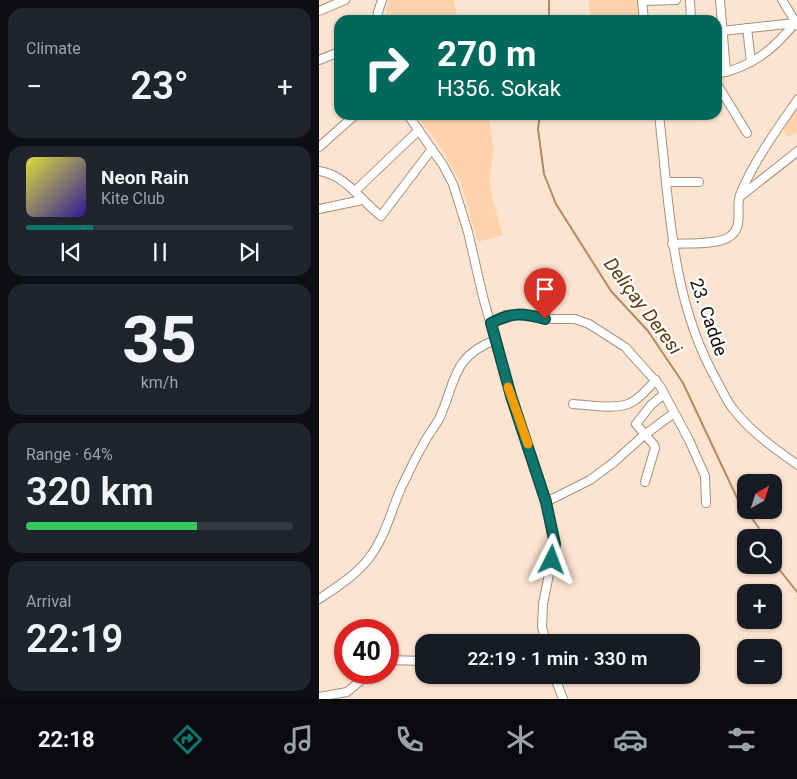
<!DOCTYPE html>
<meta charset="utf-8">
<style>
:root{--surface:#171b24;--page:#20242c;--text:#f1f3f6;--muted:#9ea1a6;--line:#363941;--accent:#0f766e}
body{margin:0;font-family:Roboto,sans-serif;background:var(--page);color:var(--text);height:100vh;display:flex;flex-direction:column;font-size:19px;white-space:nowrap}
*{box-sizing:border-box;margin:0}
p{font-size:16px;color:var(--muted)}
.icon{flex:none;width:28px;height:28px;fill:none;stroke:currentColor;stroke-width:2;stroke-linecap:round;stroke-linejoin:round}
.map{position:relative;flex:1;overflow:hidden}
.drawer{display:flex;flex-direction:column;gap:8px;padding:8px;background:#0d0f14;width:319px}
.drawer>*{flex:none}
.banner{position:absolute;left:15px;top:15px;width:388px;height:105px;border-radius:15px;box-shadow:0 1px 4px #0004;background:#00695c;color:#fff;overflow:hidden}
.needle{width:32px;rotate:39deg}
.fabs{position:absolute;left:418px;top:474px;display:grid;gap:10px}
.fabs a{display:grid;place-items:center;width:45px;height:45px;border-radius:10px;background:var(--surface);box-shadow:0 1px 4px #0004;font-size:25px}
.speed{position:absolute;left:15px;top:619px;display:flex;gap:10px;font-size:25px;font-weight:700;text-align:center}
.speed>*{display:grid;place-content:center;width:65px;height:65px;border-radius:50%;background:var(--surface);box-shadow:0 1px 4px #0004;line-height:1}
.speed .limit{border:8px solid #d22;background:#fff;color:#111}
.pin{position:absolute;display:grid;place-items:center;width:42px;height:42px;color:#fff;margin:-51px -21px;border-radius:50% 50% 50% 0;rotate:-45deg;box-shadow:0 0 5px #0007}
.pin .icon{rotate:45deg}
.me{position:absolute;width:55px;margin:-28px;rotate:3deg;stroke-linejoin:round;filter:drop-shadow(0 0 4px #0008)}
.turn{display:flex;align-items:center;gap:18px;height:105px;padding:0 20px;font-size:22px}
.turn .icon{width:65px;height:65px;stroke-width:2.5}
.turn b{display:block;font-size:35px;line-height:42px}
.big{font-size:38px;font-weight:600;line-height:1.1}
.drawer .widget{flex:1;display:flex;flex-direction:column;justify-content:center;gap:8px;min-width:0;padding:0 18px;border-radius:15px;background:var(--page)}
.drawer .dial{align-items:center;gap:0}
.dial b{font-size:65px;line-height:1}
.song{display:flex;align-items:center;gap:15px}
.cover{width:60px;height:60px;border-radius:8px;background:linear-gradient(135deg,hsl(60 70% 55%),hsl(250 70% 35%))}
.played{height:5px;border-radius:2px;background:linear-gradient(90deg,var(--accent) 25%,var(--line) 25%)}
.keys{display:flex;justify-content:space-around;direction:ltr}
.heat{display:flex;justify-content:space-between;align-items:center;font-size:28px;direction:ltr}
.charge{height:8px;border-radius:4px;background:linear-gradient(90deg,#34c759 64%,var(--line) 0)}
.trip{position:absolute;left:96px;top:634px;width:285px;height:50px;border-radius:15px;background:var(--surface);box-shadow:0 1px 4px #0004;font-weight:600;line-height:50px;text-align:center}
.menu{display:flex;height:80px;justify-content:space-around;align-items:center;background:#090b0e;color:var(--muted)}
.menu .icon{width:35px;height:35px}
.menu .active{color:var(--accent)}
.menu b{font-size:22px;color:var(--text)}
main{display:flex;flex:1;min-height:0}
.map>svg:first-child{display:block}
.green{fill:#fed2ab}
.lines{fill:none;stroke-linecap:round;stroke-linejoin:round}
.stream{stroke:#b68960;stroke-width:2}
.minor-casing{stroke:#a48f7d;stroke-width:10}
.minor{stroke:#fff;stroke-width:8}
.route-casing{stroke:#0a4d48;stroke-width:12}
.route{stroke:#0f766e;stroke-width:9}
.slow{stroke:#f59e0b;stroke-width:9}
.labels{text-anchor:middle;dominant-baseline:central;stroke-width:4.5;stroke-linejoin:round;paint-order:stroke}
.street-label{font-size:18px;fill:#140d06;stroke:#fff}
.water-label{font-size:19px;font-style:italic;fill:#5e370b;stroke:#fff}
</style>
<main>
<section class="drawer">
<div class="widget"><p>Climate</p>
<div class="heat"><a>−</a><b class="big">23°</b><a>+</a></div>
</div>
<div class="widget">
<div class="song"><i class="cover"></i><div><b>Neon Rain</b><p>Kite Club</p></div></div>
<div class="played"></div>
<div class="keys"><svg class="icon" aria-label="previous" viewBox="0 0 24 24"><path d="M18 5L8 12l10 7zM5 5v14"/></svg><svg class="icon" aria-label="pause" viewBox="0 0 24 24"><path d="M8 5v14M16 5v14"/></svg><svg class="icon" aria-label="next" viewBox="0 0 24 24"><path d="M6 5l10 7-10 7zM19 5v14"/></svg></div>
</div>
<div class="widget dial"><b>35</b><p>km/h</p></div>
<div class="widget"><p>Range · 64%</p><b class="big">320 km</b><div class="charge"></div></div>
<div class="widget"><p>Arrival</p><b class="big">22:19</b></div>
</section>
<div class="map">
<svg width="479" height="699" viewBox="0 0 479 699">
<rect width="100%" height="100%" fill="#fce4d1"/>
<!-- green -->
<g class="green">
<path d="M 69,0 L 135,0 L 139,20 L 67,20 Z"/>
<path d="M 269,0 L 320,0 L 322,20 L 272,20 Z"/>
<path d="M 478,105 L 478,133 L 468,137 L 463,127 Z"/>
<path d="M 97,115 L 169,115 L 175,150 L 170,180 L 174,202 L 184,235 L 159,242 L 142,183 L 120,145 Z"/>
</g>
<g class="lines">
<!-- stream -->
<g class="stream">
<path d="M 230,0 L 230,20"/>
<path d="M 221,115 L 219,129 L 225,174 L 237,204 L 292,291 L 329,331 L 364,383 L 419,500 L 426,509"/>
<path d="M 427,510 L 447,538"/>
<path d="M 454,554 L 459,568 L 479,593"/>
</g>
<!-- minor casing -->
<g class="minor-casing">
<g id="minor">
<path d="M 323,0 L 325,20"/>
<path d="M 371,0 L 372,20"/>
<path d="M 401,0 L 407,72"/>
<path d="M 463,0 L 479,26"/>
<path d="M 324,1 L 357,0"/>
<path d="M 0,11 L 26,0"/>
<path d="M 58,20 L 59,12 L 63,0"/>
<path d="M 428,28 L 432,62"/>
<path d="M 403,31 L 476,23"/>
<path d="M 0,60 L 20,52"/>
<path d="M 398,74 C 433,67 454,50 476,23"/>
<path d="M 398,84 L 428,133"/>
<path d="M 89,115 L 124,165 L 134,184 L 149,232 L 164,297 L 192,396 L 227,502 L 236,544 L 224,604 L 223,627 L 227,642"/>
<path d="M 340,115 C 351,207 351,298 398,381 C 403,390 408,402 415,410 C 432,432 456,449 479,465"/>
<path d="M 0,147 L 36,115"/>
<path d="M 0,171 C 27,175 42,201 62,216 L 113,149"/>
<path d="M 348,182 L 380,182"/>
<path d="M 36,191 L 100,130"/>
<path d="M 423,195 L 479,151"/>
<path d="M 0,209 L 43,200"/>
<path d="M 353,244 C 367,243 399,245 410,237 C 426,227 416,208 421,195 C 434,162 459,128 479,99"/>
<path d="M 172,323 L 186,315 L 201,314 L 226,319 L 256,319 L 270,324 L 306,347 L 341,386 L 370,440 L 386,476 L 387,503"/>
<path d="M 254,404 C 271,405 289,409 306,405 C 318,402 328,389 337,380"/>
<path d="M 326,482 L 336,448 L 335,445 L 317,424 L 332,405 L 345,394"/>
<path d="M 227,502 L 271,480 L 294,463 L 324,436 L 355,413"/>
<path d="M 0,599 C 18,587 37,575 50,558 C 67,536 72,510 83,486 C 90,472 96,458 104,445 C 108,436 115,428 120,419 C 137,383 132,356 177,340"/>
<path d="M 69,660 L 105,661"/>
<path d="M 235,675 L 244,699"/>
<path d="M 0,697 L 28,692 L 52,672"/>
</g>
</g>
<!-- minor -->
<use href="#minor" class="minor"/>
</g>
<g class="lines">
<!-- route casing -->
<g class="route-casing">
<path id="route" d="M 226,319 C 203,313 194,312 172,323 L 192,396 L 227,502 L 236,544 L 233,560"/>
</g>
<!-- route -->
<use href="#route" class="route"/>
<!-- slow -->
<path class="slow" d="M 189,387 L 209,444"/>
</g>
<g class="labels">
<!-- street labels -->
<g class="street-label">
<text transform="translate(390 317) rotate(71)">23. Cadde</text>
</g>
<!-- water labels -->
<g class="water-label">
<text transform="translate(324 306) rotate(53)">Deliçay Deresi</text>
</g>
</g>
</svg>
<div class="fabs">
<a><svg class="needle" viewBox="-14 -14 28 28"><path d="M0-13l5 13h-10z" fill="#e53935"/><path d="M0 13l5-13h-10z" fill="#9ea1a6"/></svg></a>
<a><svg class="icon" aria-label="search" viewBox="0 0 24 24"><circle cx="10" cy="10" r="6"/><path d="M15 15l6 6"/></svg></a>
<a>+</a>
<a>−</a>
</div>
<div class="speed"><div class="limit">40</div></div>
<div class="pin" style="left:226px;top:319px;background:#d93025"><svg class="icon" aria-label="arrive" viewBox="0 0 24 24"><path d="M6 21V4h12l-3 4 3 4H6"/></svg></div>
<svg class="me" style="left:233px;top:560px" viewBox="-20 -20 40 40"><path d="M0-17L14 15 0 8-14 15z" fill="#0f766e" stroke="#fff" stroke-width="4"/></svg>
<div class="trip">22:19 · 1 min · 330 m</div>
<div class="banner">
<div class="turn"><svg class="icon" aria-label="right" viewBox="0 0 24 24"><path d="M7 20v-9h11M14 6l5 5-5 5"/></svg><div><b>270 m</b>H356. Sokak</div></div>
</div>
</div>
</main>
<nav class="menu">
<b>22:18</b>
<svg class="icon active" aria-label="directions" viewBox="0 0 24 24"><path d="M12 3l9 9-9 9-9-9zM9 14v-3h6M13 9l2 2-2 2"/></svg>
<svg class="icon" aria-label="music" viewBox="0 0 24 24"><path d="M9 18V5l10-2v13"/><circle cx="6" cy="18" r="3"/><circle cx="16" cy="16" r="3"/></svg>
<svg class="icon" aria-label="phone" viewBox="0 0 24 24"><path d="M5 4h4l2 5-3 2q2 4 5 5l2-3 5 2v4C11 20 4 13 5 4z"/></svg>
<svg class="icon" aria-label="climate" viewBox="0 0 24 24"><path d="M12 3v18M4 7l16 10M4 17L20 7"/></svg>
<svg class="icon" aria-label="car" viewBox="0 0 24 24"><path d="M5 17H2v-5l4-1 3-4h7l3 4 3 1v5h-3M9 17h6M6 11h13"/><circle cx="7" cy="17" r="2"/><circle cx="17" cy="17" r="2"/></svg>
<svg class="icon" aria-label="filters" viewBox="0 0 24 24"><path d="M4 7h16M4 17h16"/><circle cx="9" cy="7" r="2"/><circle cx="15" cy="17" r="2"/></svg>
</nav>
